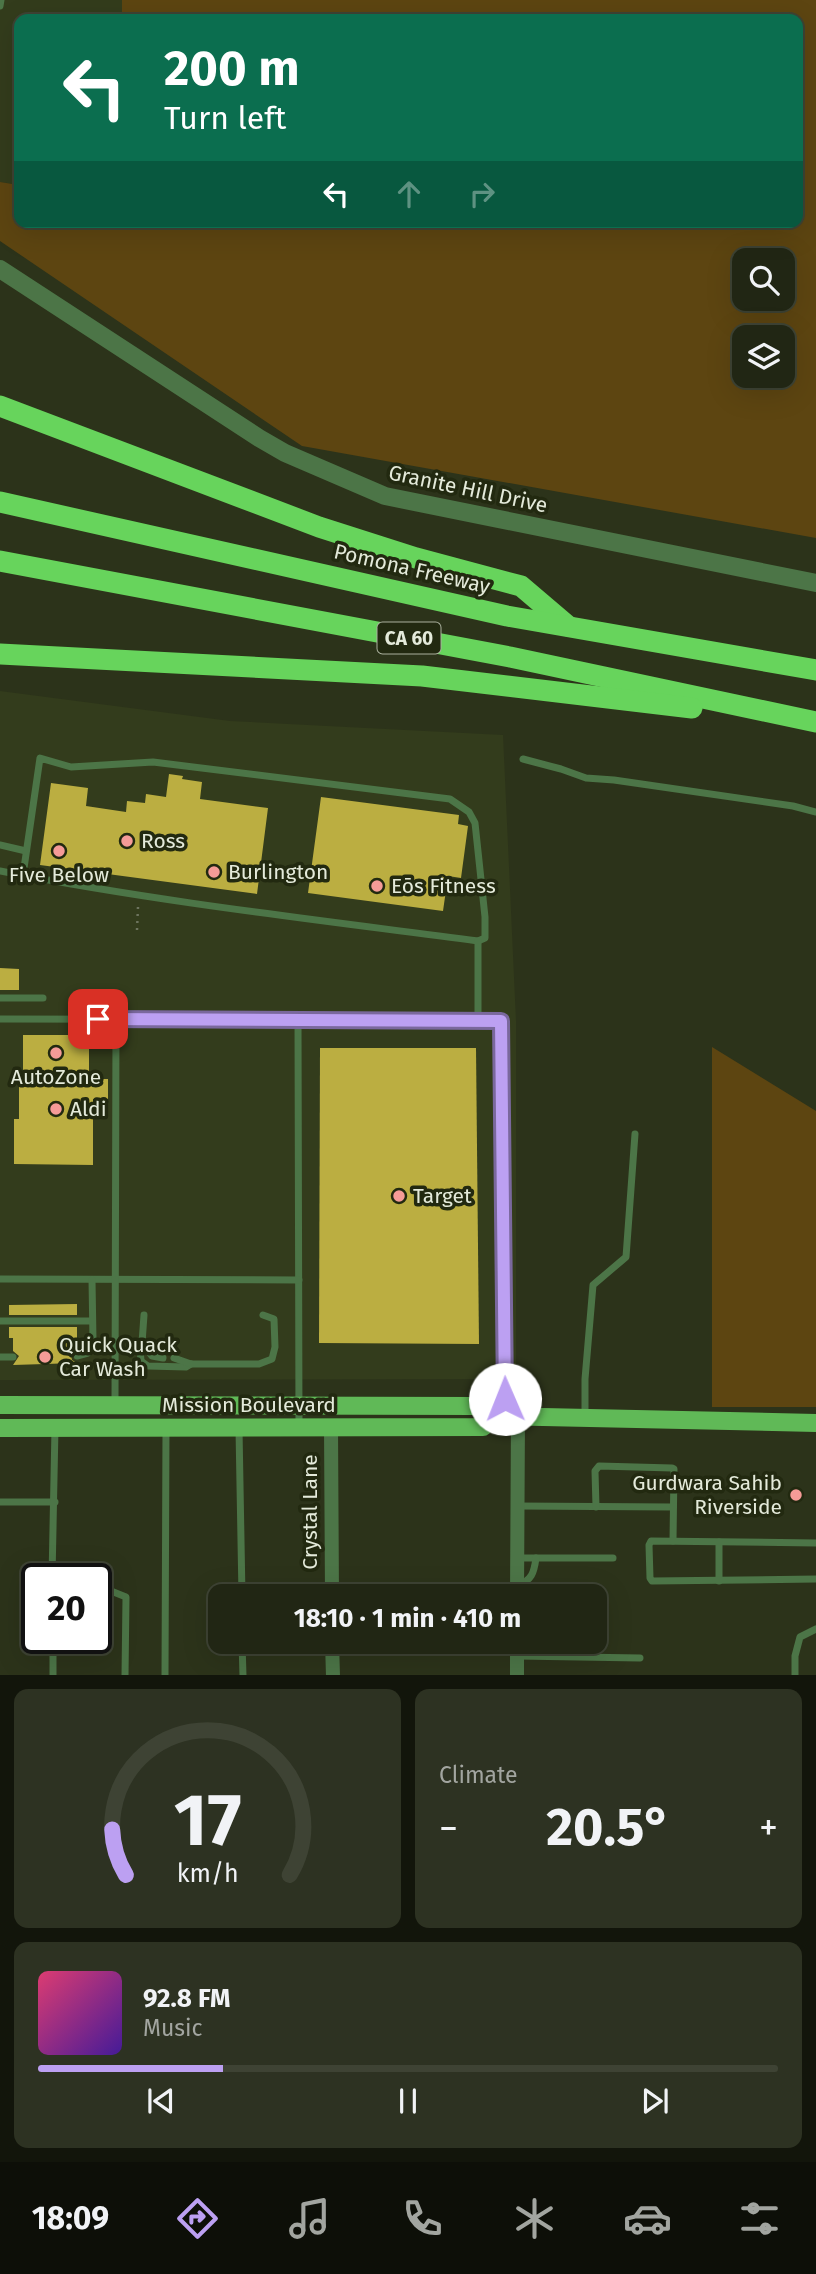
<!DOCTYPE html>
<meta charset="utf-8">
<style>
:root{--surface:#212614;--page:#2d3222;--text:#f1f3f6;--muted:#a2a5a0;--line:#3e4334;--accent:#bca0f2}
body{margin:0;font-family:"Fira Sans",sans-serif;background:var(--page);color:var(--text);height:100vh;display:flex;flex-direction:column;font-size:26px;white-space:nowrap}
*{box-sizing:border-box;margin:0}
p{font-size:23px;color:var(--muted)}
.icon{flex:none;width:38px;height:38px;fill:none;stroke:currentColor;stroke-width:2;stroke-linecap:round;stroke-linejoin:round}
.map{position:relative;height:1675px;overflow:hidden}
.details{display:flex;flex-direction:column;gap:14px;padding:14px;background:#12150b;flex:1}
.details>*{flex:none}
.hud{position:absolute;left:14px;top:14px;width:789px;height:214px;border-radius:14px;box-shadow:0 7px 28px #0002,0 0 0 2px var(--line);background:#0b6e4f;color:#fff;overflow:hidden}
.tools{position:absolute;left:732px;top:248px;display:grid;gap:14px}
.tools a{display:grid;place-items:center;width:63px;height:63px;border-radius:14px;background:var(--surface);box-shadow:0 7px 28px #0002,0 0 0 2px var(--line);font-size:35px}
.speed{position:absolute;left:21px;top:1563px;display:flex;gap:14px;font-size:35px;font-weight:700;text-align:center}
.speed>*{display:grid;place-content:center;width:91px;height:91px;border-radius:50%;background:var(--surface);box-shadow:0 7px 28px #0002,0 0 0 2px var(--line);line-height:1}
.speed .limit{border:4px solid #111;border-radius:10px;background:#fff;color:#111}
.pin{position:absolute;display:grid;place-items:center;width:60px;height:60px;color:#fff;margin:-30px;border-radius:14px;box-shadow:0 4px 10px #0006}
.me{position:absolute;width:77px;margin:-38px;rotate:359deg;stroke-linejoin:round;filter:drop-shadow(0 0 5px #0008)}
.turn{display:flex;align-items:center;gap:24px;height:147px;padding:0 35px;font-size:32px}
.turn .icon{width:91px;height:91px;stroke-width:2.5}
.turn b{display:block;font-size:49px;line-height:60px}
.lanes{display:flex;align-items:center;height:66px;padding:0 35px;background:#0003;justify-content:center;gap:35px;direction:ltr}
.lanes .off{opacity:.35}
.big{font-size:52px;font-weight:700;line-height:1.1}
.details .card{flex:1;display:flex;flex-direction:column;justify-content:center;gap:10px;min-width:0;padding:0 24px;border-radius:14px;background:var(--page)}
.details .dial{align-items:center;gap:0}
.dial svg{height:182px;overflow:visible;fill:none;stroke:var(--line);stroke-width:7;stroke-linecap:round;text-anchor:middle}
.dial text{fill:var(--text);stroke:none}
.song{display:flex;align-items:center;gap:21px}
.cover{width:84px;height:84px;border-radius:10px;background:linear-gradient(135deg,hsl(340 70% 55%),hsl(260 70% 35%))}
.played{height:7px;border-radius:4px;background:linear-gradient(90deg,var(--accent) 25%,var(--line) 25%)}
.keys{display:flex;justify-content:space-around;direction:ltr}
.heat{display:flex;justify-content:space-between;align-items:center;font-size:38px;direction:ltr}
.details .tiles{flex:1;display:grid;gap:14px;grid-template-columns:1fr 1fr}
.card:last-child{grid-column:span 2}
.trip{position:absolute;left:208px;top:1584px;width:399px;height:70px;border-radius:14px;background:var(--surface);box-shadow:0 7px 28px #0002,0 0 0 2px var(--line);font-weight:700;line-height:70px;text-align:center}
.menu{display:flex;height:112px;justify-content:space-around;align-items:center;background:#0d0f08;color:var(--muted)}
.menu .icon{width:49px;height:49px}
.menu .active{color:var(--accent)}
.menu b{font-size:32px;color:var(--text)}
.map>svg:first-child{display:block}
.built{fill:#333c1c}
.green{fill:#5d4511;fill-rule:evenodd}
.building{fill:#bbae41}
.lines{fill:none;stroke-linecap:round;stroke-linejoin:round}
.path{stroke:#6d745e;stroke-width:2.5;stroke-dasharray:2 5;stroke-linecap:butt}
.service{stroke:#4c7547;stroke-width:7}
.minor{stroke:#4c7547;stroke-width:14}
.tertiary{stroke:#4c7547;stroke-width:18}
.primary{stroke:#60b957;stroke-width:18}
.motorway{stroke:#67d45c;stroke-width:21}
.route-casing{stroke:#7a689d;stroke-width:18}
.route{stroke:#bca0f2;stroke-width:12}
.poi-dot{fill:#f59b97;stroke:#222910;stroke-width:2.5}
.labels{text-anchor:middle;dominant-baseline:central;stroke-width:7;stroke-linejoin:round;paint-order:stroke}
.shield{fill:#222910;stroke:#aab09d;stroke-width:2}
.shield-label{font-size:19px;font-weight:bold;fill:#e4eada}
.street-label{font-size:21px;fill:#e4eada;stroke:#222910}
.poi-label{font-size:21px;fill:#e4eada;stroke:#222910;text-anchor:start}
</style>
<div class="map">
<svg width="816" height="1676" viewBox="0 0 816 1676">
<rect width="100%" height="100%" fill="#2c331a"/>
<!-- built -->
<g class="built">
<path d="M 0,0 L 122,0 L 122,19 L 19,19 L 19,185 L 0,182 Z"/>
<path d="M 0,691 L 230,721 L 503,735 L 516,1021 L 516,1379 L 0,1380 Z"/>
</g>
<!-- green -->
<g class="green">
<path d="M 122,0 L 816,0 L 816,538 L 302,446 L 0,241 L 0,182 L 19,185 L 19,222 L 798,222 L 798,19 L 122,19 ZM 744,261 L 782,261 L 782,299 L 744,299 ZM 744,338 L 782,338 L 782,376 L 744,376 Z"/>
<path d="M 712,1047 L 816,1111 L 816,1407 L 712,1407 Z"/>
</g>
<!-- building -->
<g class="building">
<path d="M 169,774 L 183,776 L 182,779 L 202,782 L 200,799 L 268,808 L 257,894 L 40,865 L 51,783 L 88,788 L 86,806 L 126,812 L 127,801 L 145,803 L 146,794 L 166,797 Z"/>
<path d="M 321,797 L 459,815 L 458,824 L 468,826 L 461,878 L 448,876 L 443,911 L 308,893 Z"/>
<path d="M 0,968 L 19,969 L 19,990 L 0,990 Z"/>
<path d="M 23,1035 L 89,1035 L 89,1072 L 94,1072 L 94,1079 L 108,1079 L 108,1099 L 93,1099 L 93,1165 L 14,1164 L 14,1119 L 19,1119 L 19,1072 L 23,1071 Z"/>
<path d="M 320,1048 L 476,1048 L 479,1344 L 319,1343 Z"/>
<path d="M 77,1304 L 77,1315 L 9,1315 L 9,1305 Z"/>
<path d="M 9,1327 L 77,1327 L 77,1350 L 71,1355 L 72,1360 L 77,1363 L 13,1365 L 19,1356 L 13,1351 L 13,1338 L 9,1338 Z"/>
</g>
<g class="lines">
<!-- path -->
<path class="path" d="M 137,930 L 138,907"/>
<!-- service -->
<g class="service">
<path d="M 0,6 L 1,0"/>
<path d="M 523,759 L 561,769 L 586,778 L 614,780 L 793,806 L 816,812"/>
<path d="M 0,845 L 26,851"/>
<path d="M 0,871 C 158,902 319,920 478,941 L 485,938 L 485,917 L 475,823 L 469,812 L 450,799 L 153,762 L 71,767 L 40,758 L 23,875"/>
<path d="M 0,998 L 43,998"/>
<path d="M 0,1019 L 478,1020 L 478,941"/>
<path d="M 298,1019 L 299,1426"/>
<path d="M 478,1020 L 501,1021 L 506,1415"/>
<path d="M 0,1279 L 299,1280"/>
<path d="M 144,1315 L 142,1343 L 152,1356 L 163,1358"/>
<path d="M 0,1321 L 92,1321"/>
<path d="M 142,1343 L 140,1348 L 141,1361 L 148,1366 L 186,1367 L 191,1364"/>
<path d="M 77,1356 L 88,1353 L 93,1340 L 92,1280"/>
<path d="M 0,1357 L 13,1357"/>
<path d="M 174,1358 L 191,1364 L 259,1364 L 272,1359 L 275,1347 L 274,1319 L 263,1315"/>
<path d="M 115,1404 L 116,1019"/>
<path d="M 585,1419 L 585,1379 L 593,1285 L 626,1257 L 635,1134"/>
<path d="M 239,1429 L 242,1596"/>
<path d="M 0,1502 L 55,1502"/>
<path d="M 517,1506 L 673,1507"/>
<path d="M 596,1507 L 595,1471 L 599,1466 L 672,1468 L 674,1469 L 673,1541"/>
<path d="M 719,1542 L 719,1581"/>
<path d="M 816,1543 L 651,1541 L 649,1545 L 650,1578 L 652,1581 L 816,1579"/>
<path d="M 517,1558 L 613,1558"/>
<path d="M 52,1566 L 81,1578"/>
<path d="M 52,1578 L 55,1428"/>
<path d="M 96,1585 L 126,1597 L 125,1676"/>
<path d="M 517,1586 C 532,1580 534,1573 536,1558"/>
<path d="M 53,1638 L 53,1676"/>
<path d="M 242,1642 L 243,1676"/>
<path d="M 517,1656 L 640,1658"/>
<path d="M 165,1676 L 166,1428"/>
<path d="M 795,1676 L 795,1656 L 800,1637 L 816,1629"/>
</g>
<!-- minor -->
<g class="minor">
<path d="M 331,1427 L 332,1596"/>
<path d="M 517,1596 L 518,1416"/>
<path d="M 332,1642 L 333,1676"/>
<path d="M 517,1642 L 517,1676"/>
</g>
<!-- tertiary -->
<path class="tertiary" d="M 0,269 L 259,438 L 285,453 L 385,496 L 816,583"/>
<!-- primary -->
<g class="primary">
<path d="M 0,1405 L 478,1406 L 495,1416 L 816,1423"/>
<path d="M 0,1428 L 483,1427 L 495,1416"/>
</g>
<!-- motorway -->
<g class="motorway">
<path d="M 0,406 L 319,527 L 416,558 L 521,586 L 568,626"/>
<path d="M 0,502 L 507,616 L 816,670"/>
<path d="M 0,561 L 510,657 L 816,722"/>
<path d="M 0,654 L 422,676 L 692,708"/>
</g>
</g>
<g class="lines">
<!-- route casing -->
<g class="route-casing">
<path id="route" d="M 98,1019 L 501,1021 L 505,1399"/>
</g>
<!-- route -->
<use href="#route" class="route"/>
</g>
<!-- markers -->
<g class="poi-dot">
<circle cx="127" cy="841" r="7"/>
<circle cx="59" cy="851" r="7"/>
<circle cx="214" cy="872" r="7"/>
<circle cx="377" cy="886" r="7"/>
<circle cx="56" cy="1053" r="7"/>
<circle cx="56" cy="1109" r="7"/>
<circle cx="399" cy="1196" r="7"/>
<circle cx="45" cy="1357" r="7"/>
<circle cx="796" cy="1495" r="7"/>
</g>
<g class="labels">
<!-- shield labels -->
<rect class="shield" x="377.5" y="622.5" width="63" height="31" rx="5"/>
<g class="shield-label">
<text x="409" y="638">CA 60</text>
</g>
<!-- street labels -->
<g class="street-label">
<text transform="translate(468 489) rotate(12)">Granite Hill Drive</text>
<text transform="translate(412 569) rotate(13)">Pomona Freeway</text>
<text x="249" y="1405">Mission Boulevard</text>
<text transform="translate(310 1512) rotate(-90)">Crystal Lane</text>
</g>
<!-- poi labels -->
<g class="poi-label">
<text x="141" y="841">Ross</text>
<text x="228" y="872">Burlington</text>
<text x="59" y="875" text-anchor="middle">Five Below</text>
<text x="391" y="886">Eōs Fitness</text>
<text x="56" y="1077" text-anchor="middle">AutoZone</text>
<text x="70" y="1109">Aldi</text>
<text x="413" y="1196">Target</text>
<text x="59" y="1345">Quick Quack<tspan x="59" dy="24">Car Wash</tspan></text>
<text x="782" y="1483" text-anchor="end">Gurdwara Sahib<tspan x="782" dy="24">Riverside</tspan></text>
</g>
</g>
</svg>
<div class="tools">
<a><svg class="icon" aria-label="search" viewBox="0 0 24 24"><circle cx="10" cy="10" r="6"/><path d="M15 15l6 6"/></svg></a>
<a><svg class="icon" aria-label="layers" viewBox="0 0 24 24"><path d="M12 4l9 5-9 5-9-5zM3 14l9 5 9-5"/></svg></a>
</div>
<div class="speed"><div class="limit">20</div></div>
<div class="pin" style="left:98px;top:1019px;background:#d93025"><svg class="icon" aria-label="arrive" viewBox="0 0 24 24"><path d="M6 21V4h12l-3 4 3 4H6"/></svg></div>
<svg class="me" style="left:505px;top:1399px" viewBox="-20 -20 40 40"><circle r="19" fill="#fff"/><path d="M0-13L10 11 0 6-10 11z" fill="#bca0f2"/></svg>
<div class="trip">18:10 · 1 min · 410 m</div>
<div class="hud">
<div class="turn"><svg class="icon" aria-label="left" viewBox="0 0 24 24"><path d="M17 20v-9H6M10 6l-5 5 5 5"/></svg><div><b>200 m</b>Turn left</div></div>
<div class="lanes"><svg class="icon" aria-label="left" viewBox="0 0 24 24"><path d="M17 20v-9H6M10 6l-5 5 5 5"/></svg><svg class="icon off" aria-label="ahead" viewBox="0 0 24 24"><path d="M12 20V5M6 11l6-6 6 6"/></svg><svg class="icon off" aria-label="right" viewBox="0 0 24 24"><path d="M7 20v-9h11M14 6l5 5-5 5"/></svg></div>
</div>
</div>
<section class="details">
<div class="tiles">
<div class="card dial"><svg viewBox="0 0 100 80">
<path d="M14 69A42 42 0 1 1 86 69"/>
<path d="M14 69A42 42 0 0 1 8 49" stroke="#bca0f2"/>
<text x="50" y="56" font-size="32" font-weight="700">17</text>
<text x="50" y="72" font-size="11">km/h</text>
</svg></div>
<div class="card"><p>Climate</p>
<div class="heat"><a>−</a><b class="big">20.5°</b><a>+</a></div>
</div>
<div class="card">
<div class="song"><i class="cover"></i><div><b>92.8 FM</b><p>Music</p></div></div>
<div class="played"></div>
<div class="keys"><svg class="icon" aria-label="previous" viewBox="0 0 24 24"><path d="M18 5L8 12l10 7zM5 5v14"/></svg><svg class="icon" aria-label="pause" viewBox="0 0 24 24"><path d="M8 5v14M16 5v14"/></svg><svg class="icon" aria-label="next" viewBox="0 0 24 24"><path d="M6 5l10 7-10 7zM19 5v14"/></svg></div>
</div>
</div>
</section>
<nav class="menu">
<b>18:09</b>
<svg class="icon active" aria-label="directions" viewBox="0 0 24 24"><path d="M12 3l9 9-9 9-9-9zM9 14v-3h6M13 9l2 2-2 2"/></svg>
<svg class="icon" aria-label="music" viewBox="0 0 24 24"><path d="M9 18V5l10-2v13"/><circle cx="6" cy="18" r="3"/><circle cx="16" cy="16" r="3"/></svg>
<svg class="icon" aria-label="phone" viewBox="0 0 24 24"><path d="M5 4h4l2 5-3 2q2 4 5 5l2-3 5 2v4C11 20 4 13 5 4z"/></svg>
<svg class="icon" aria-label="climate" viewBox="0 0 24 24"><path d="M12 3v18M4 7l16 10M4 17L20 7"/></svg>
<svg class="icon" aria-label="car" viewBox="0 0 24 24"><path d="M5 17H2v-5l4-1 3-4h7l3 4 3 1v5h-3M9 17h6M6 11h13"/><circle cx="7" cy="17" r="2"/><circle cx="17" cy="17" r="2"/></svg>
<svg class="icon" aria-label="filters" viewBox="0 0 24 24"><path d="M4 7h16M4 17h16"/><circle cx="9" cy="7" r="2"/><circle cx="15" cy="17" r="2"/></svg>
</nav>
